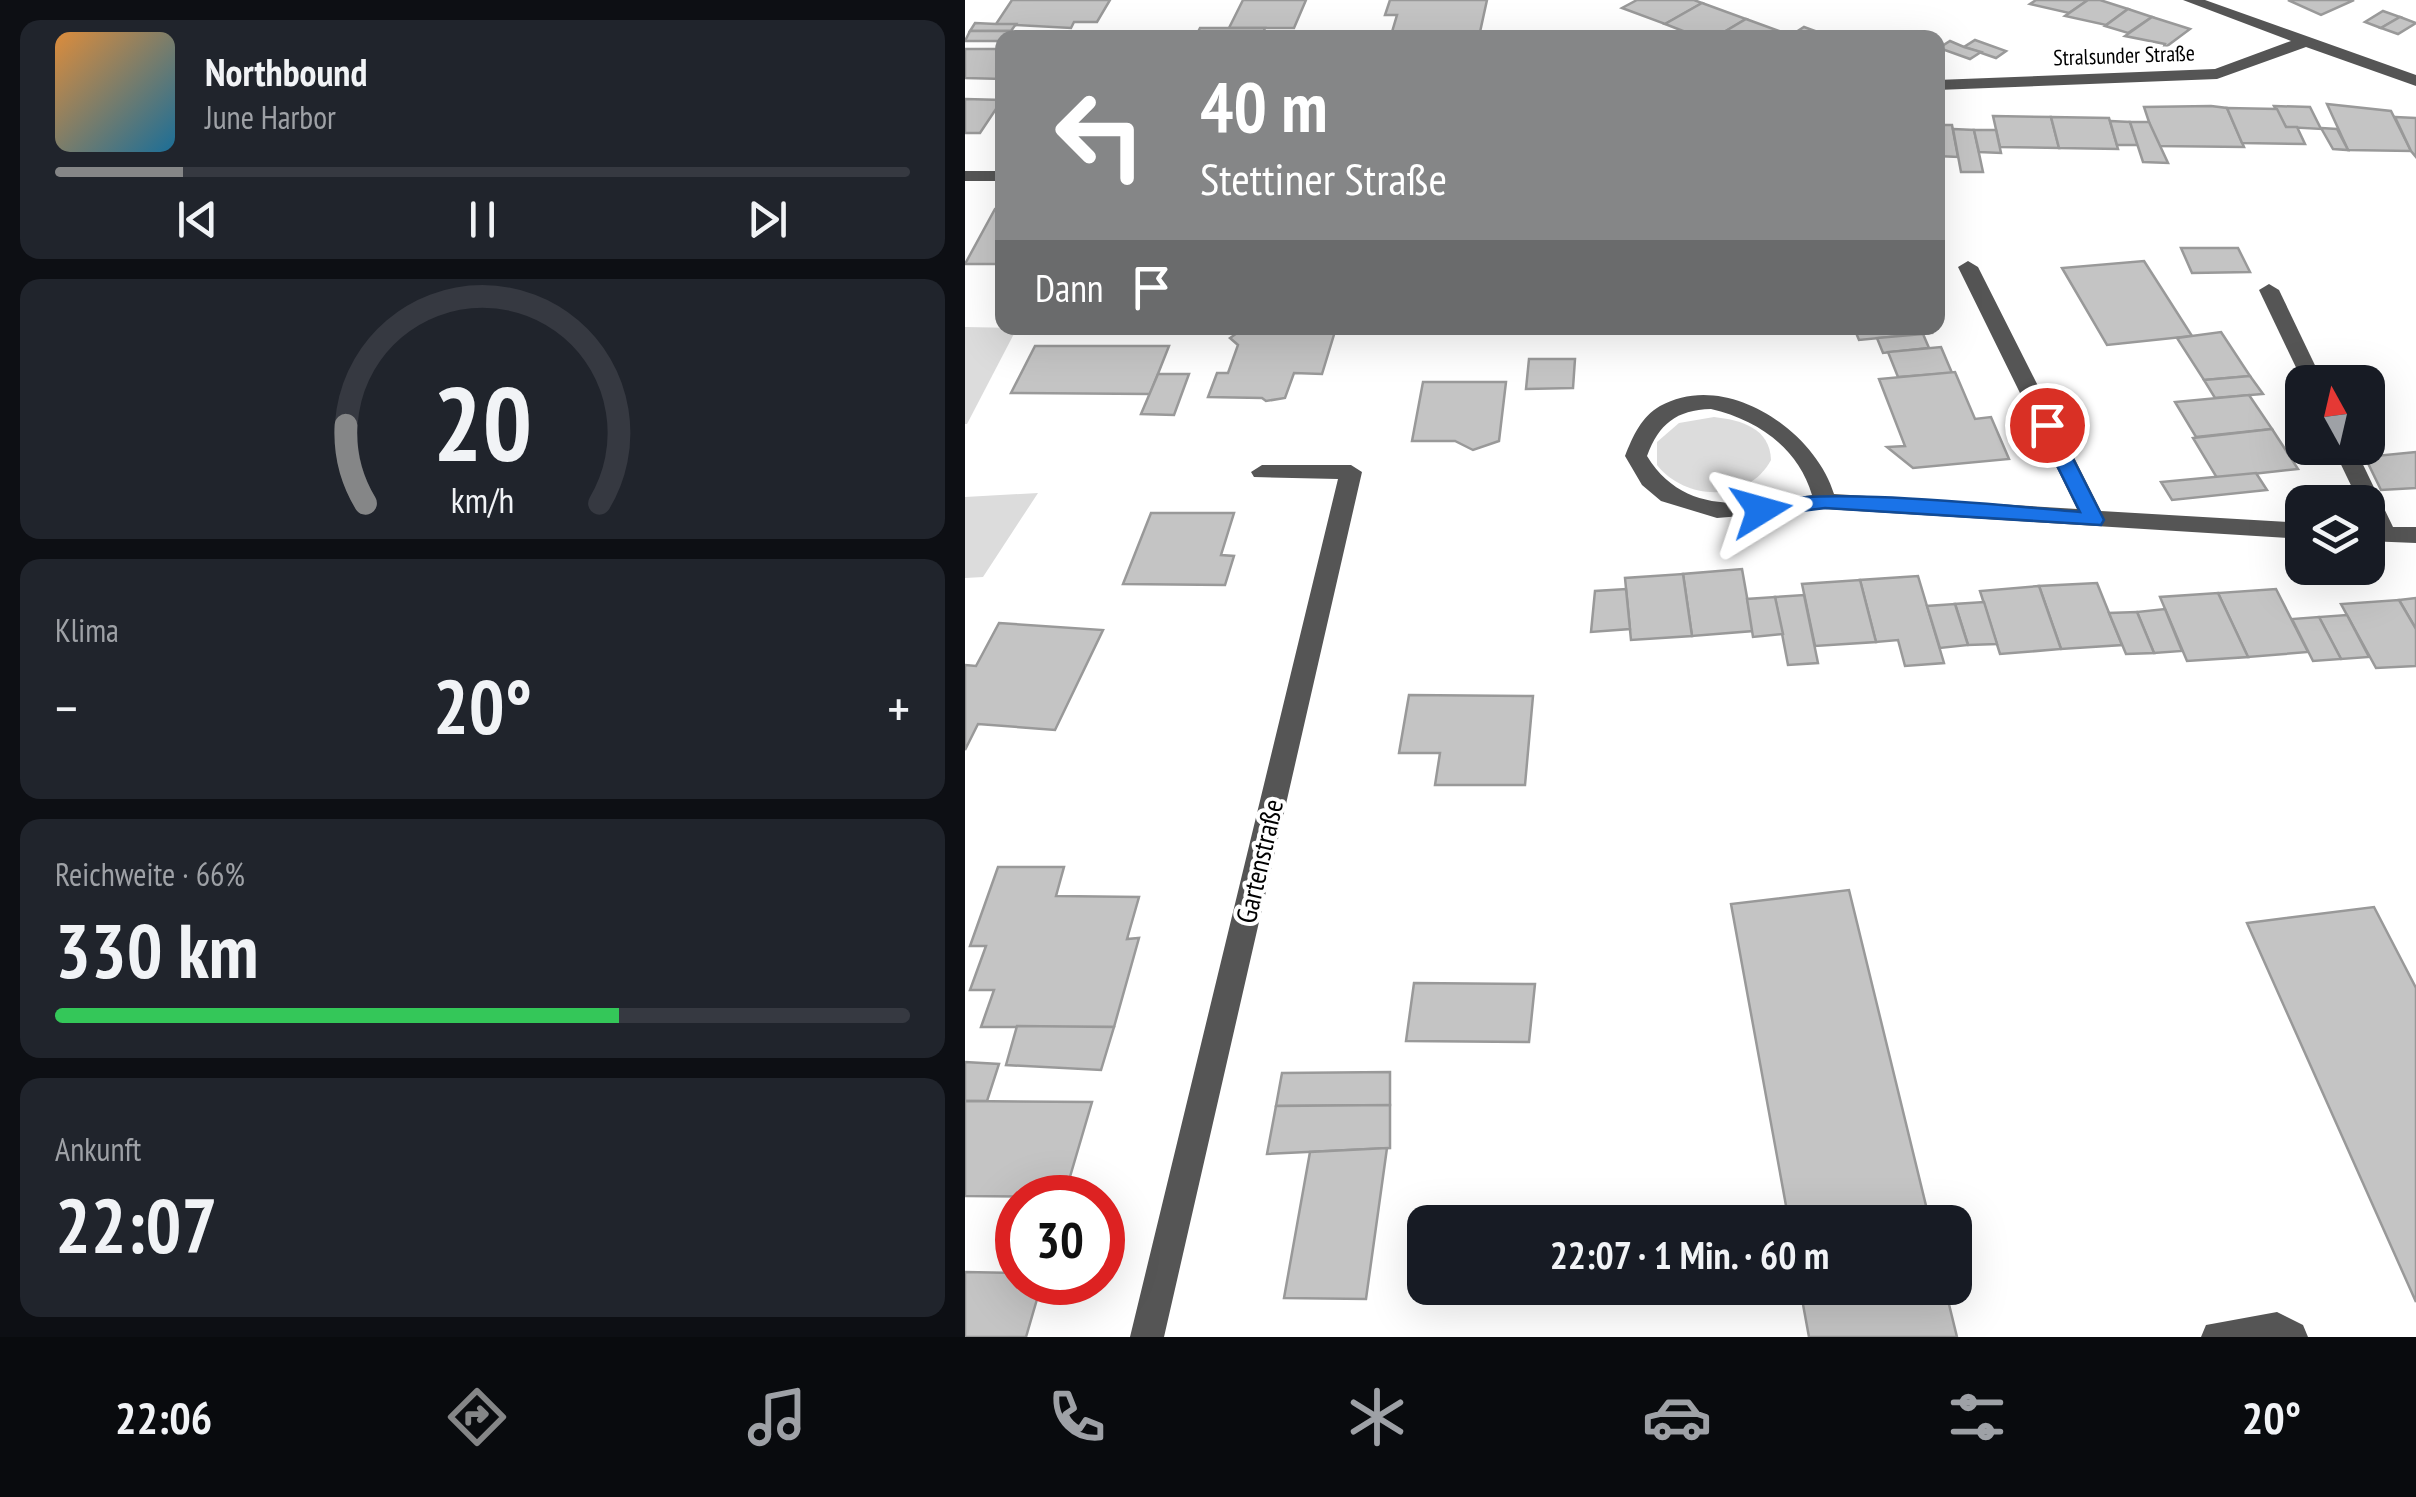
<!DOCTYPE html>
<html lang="de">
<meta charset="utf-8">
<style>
:root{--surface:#171b24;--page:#20242c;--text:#f1f3f6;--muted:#9ea1a6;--line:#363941;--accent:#858687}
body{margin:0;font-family:"PT Sans Narrow",sans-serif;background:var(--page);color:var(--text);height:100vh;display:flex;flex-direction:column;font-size:38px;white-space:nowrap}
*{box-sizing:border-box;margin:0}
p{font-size:32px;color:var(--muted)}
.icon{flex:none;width:55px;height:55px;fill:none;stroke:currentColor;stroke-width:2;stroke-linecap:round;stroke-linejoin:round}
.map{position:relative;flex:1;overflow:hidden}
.side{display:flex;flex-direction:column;gap:20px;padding:20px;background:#0d0f14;width:965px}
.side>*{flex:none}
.guide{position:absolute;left:30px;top:30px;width:950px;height:305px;border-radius:20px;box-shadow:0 10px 40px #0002;background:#858687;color:#fff;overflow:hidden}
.needle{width:65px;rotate:352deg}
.controls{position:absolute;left:1320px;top:365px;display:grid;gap:20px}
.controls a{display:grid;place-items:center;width:100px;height:100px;border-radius:20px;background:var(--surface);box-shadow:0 10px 40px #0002;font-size:50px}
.speed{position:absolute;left:30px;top:1175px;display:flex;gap:20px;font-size:50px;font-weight:700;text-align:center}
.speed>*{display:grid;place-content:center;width:130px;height:130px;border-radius:50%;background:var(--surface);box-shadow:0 10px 40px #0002;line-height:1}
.speed .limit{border:15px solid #d22;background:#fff;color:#111}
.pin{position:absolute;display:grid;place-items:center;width:85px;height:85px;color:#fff;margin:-42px;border:5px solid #fff;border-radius:50%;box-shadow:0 2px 10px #0007}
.me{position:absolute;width:110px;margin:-55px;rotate:82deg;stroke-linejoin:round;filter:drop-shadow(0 0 8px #0008)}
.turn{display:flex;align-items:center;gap:35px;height:210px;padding:0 40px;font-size:45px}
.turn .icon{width:130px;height:130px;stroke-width:2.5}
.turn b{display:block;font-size:70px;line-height:85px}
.then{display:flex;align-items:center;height:95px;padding:0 40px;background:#0003;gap:20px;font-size:38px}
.big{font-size:75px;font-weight:800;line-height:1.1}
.side .widget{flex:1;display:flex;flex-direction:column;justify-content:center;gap:15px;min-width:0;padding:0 35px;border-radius:20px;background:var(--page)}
.side .dial{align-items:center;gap:0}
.dial svg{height:260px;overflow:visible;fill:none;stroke:var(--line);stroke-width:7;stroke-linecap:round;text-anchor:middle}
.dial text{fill:var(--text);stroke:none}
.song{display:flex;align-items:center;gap:30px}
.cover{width:120px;height:120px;border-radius:15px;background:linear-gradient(135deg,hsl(30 70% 55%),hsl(200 70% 35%))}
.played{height:10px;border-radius:5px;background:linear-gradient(90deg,var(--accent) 15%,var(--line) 15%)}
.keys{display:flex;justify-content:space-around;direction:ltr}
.heat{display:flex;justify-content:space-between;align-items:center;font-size:55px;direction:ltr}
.charge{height:15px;border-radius:8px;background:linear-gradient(90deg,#34c759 66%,var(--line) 0)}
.trip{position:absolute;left:442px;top:1205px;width:565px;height:100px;border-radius:20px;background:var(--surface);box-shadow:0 10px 40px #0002;font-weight:800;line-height:100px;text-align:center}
.dock{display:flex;height:160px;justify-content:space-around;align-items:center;background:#090b0e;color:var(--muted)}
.dock .icon{width:70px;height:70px}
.dock .on{color:var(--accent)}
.dock b{font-size:45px;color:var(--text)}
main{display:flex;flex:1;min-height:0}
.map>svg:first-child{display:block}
.green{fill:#dcdcdc}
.building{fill:#c4c4c4;stroke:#999;stroke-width:2.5}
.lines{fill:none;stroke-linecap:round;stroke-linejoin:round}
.minor{fill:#555;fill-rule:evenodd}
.route{fill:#1a73e8;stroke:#114b97;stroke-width:2.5}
.labels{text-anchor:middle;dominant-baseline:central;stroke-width:8;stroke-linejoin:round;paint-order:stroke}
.far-street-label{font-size:22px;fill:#000;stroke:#fff}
.street-label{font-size:28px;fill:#000;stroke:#fff}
</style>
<main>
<section class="side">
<div class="widget">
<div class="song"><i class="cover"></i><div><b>Northbound</b><p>June Harbor</p></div></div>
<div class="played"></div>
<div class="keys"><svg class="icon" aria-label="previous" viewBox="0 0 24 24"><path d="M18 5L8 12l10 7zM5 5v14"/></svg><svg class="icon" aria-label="pause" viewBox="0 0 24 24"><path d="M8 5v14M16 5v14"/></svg><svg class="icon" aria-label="next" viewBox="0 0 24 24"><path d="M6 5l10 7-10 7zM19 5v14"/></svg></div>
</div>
<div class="widget dial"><svg viewBox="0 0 100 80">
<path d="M14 69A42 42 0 1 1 86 69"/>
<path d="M14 69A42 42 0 0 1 8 45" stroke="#858687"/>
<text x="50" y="56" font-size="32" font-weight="700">20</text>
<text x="50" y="72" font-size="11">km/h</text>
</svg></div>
<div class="widget"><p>Klima</p>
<div class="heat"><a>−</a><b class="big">20°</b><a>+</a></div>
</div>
<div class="widget"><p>Reichweite · 66%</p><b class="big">330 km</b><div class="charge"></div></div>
<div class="widget"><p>Ankunft</p><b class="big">22:07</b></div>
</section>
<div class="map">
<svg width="1451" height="1337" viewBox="0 0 1451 1337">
<rect width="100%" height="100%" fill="#fff"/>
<!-- green -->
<g class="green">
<path d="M 0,327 L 52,328 L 2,424 L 0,424 Z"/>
<path d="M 749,417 C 776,420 805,428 806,460 C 783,503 720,501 692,465 L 692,442 L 714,423 Z"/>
<path d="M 73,493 L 18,577 L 0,578 L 0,497 Z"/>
</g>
<!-- building -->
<g class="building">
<path d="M 47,0 L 145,0 L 132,22 L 109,22 L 106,28 L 31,24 Z"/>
<path d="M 278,0 L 341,0 L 329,28 L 264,28 Z"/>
<path d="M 425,0 L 522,0 L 515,32 L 427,32 L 432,15 L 420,15 Z"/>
<path d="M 672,0 L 729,0 L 737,3 L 700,24 L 657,8 Z"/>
<path d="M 1123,0 L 1104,13 L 1065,4 L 1071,0 Z"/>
<path d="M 1123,0 L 1135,0 L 1163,9 L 1141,25 L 1100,16 Z"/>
<path d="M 1323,0 L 1389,0 L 1356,15 Z"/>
<path d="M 737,3 L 781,19 L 749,38 L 736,38 L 700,24 Z"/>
<path d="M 1163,9 L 1187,17 L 1163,33 L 1140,26 Z"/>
<path d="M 1418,11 L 1435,17 L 1416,28 L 1400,22 Z"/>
<path d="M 1187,17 L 1225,29 L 1198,49 L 1200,44 L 1160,36 Z"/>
<path d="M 1435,17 L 1451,23 L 1433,34 L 1416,28 Z"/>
<path d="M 781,19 L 825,35 L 826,35 L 822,38 L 749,38 Z"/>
<path d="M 10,23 L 31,24 L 51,24 L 46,31 L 5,31 Z"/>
<path d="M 839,27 L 869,38 L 822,38 Z"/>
<path d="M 235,28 L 300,28 L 296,38 L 230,38 Z"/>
<path d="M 5,31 L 46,31 L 38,41 L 0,41 Z"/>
<path d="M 449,32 L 504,32 L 503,38 L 447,38 Z"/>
<path d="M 1010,40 L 1041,51 L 1031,58 L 999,47 Z"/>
<path d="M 985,41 L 999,47 L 1016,52 L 1005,59 L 974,48 Z"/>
<path d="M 0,49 L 38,49 L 38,79 L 0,78 Z"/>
<path d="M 0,99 L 37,100 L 15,133 L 0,133 Z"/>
<path d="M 1362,104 L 1426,111 L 1446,151 L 1383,150 Z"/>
<path d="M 1246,106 L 1262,108 L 1279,147 L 1192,146 L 1179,107 Z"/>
<path d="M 1309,106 L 1345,107 L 1356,129 L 1321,127 Z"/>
<path d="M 1262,108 L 1312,109 L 1321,127 L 1332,127 L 1340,144 L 1277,143 Z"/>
<path d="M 1028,116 L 1086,117 L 1094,148 L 1035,147 Z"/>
<path d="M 1086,117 L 1144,118 L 1153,149 L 1094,148 Z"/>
<path d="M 1430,117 L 1451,118 L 1451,157 L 1446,151 Z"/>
<path d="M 1145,121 L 1165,122 L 1173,145 L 1152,145 Z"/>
<path d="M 1165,122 L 1184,122 L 1203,163 L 1178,162 Z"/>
<path d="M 972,125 L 987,125 L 993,157 L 972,156 Z"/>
<path d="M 1356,128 L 1372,129 L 1383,150 L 1368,149 Z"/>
<path d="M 988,129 L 1009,130 L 1018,172 L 996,172 Z"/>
<path d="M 1009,130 L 1031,130 L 1036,153 L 1014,152 Z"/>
<path d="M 30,209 L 38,209 L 38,264 L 0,264 Z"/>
<path d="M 1216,248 L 1273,248 L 1285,272 L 1227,273 Z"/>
<path d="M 1179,261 L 1227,336 L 1142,345 L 1097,268 Z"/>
<path d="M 279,328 L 371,328 L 357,374 L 329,373 L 320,398 L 301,401 L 297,398 L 243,397 L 252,373 L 263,373 L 273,345 L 265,338 Z"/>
<path d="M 889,328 L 965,328 L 967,333 L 894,340 Z"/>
<path d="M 1256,332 L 1285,376 L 1239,380 L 1212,338 Z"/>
<path d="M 958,334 L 964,348 L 918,353 L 912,338 Z"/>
<path d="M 70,346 L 204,346 L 185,394 L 46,393 Z"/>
<path d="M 976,347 L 987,373 L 933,377 L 923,352 Z"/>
<path d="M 564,359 L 610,359 L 608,388 L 561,389 Z"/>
<path d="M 990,372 L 1010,419 L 1026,417 L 1044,459 L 948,468 L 922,447 L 940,446 L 914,379 Z"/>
<path d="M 193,374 L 224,374 L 209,415 L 176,414 Z"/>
<path d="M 1285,376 L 1298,394 L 1250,398 L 1239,380 Z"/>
<path d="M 458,382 L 541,382 L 534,441 L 508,450 L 490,441 L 447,441 Z"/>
<path d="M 1284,395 L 1307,429 L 1231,437 L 1210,402 Z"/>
<path d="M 1307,429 L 1333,469 L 1252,478 L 1228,438 Z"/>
<path d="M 1451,452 L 1451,488 L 1416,490 L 1400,457 Z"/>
<path d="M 1291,473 L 1302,490 L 1207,500 L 1196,482 Z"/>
<path d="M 186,513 L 269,513 L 256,555 L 269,556 L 260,585 L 158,584 Z"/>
<path d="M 777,569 L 788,631 L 727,636 L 718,574 Z"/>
<path d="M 718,574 L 727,636 L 666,640 L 660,578 Z"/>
<path d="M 953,576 L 962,606 L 979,663 L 940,666 L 933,640 L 911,642 L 895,580 Z"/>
<path d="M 895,580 L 911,642 L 850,646 L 837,584 Z"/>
<path d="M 1132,583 L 1157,645 L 1096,649 L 1074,586 Z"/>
<path d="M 1074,586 L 1096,649 L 1035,654 L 1015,591 Z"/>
<path d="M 661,589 L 665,629 L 626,632 L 630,591 Z"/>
<path d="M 1311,589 L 1343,652 L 1283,657 L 1253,593 Z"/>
<path d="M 1253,593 L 1283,657 L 1222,661 L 1195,597 Z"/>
<path d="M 839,595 L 853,663 L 823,665 L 810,597 Z"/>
<path d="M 810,597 L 818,634 L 788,637 L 782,599 Z"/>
<path d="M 1451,598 L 1451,629 L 1434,600 Z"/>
<path d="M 1434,600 L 1451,629 L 1451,666 L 1411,668 L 1376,604 Z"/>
<path d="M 1019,602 L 1032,644 L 1003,645 L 990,604 Z"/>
<path d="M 990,604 L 1003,645 L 975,648 L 962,606 Z"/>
<path d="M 1200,609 L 1217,651 L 1189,653 L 1172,612 Z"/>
<path d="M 1172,612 L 1189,653 L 1161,654 L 1144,613 Z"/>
<path d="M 1382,615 L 1404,657 L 1376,659 L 1354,617 Z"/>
<path d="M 1354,617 L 1376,659 L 1348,661 L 1327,619 Z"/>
<path d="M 34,623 L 138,630 L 90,730 L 13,724 L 0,750 L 0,665 L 11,666 Z"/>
<path d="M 444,695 L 568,696 L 560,785 L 470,785 L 475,753 L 434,753 Z"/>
<path d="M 33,867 L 99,867 L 91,896 L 174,897 L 162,939 L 174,938 L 149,1027 L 16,1027 L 29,990 L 5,990 L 21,946 L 5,946 Z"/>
<path d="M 884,890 L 965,1222 L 824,1222 L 766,904 Z"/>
<path d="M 1409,907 L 1451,988 L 1451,1302 L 1282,923 Z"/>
<path d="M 449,983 L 570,984 L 564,1042 L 441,1041 Z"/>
<path d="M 52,1026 L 149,1027 L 136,1070 L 41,1065 Z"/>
<path d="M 0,1062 L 34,1064 L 22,1101 L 0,1101 Z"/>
<path d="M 425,1072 L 425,1105 L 311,1106 L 317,1073 Z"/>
<path d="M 0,1101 L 127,1102 L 99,1197 L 0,1196 Z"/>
<path d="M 425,1105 L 425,1148 L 302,1154 L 311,1106 Z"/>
<path d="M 422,1148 L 401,1299 L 319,1298 L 345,1152 Z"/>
<path d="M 0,1272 L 52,1273 L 52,1282 L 77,1282 L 61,1337 L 0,1337 Z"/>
<path d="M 835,1288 L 980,1288 L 992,1337 L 844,1337 Z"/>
</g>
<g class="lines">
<!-- minor -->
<g class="minor">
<path d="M 1218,0 L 1240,0 L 1451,75 L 1451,86 L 1341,47 L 1252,79 L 972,90 L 972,80 L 1250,69 L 1326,41 Z"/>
<rect x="0" y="171" width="38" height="10"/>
<path d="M 1003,261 L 1013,267 L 1136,511 L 1338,523 L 1338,539 L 860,509 L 752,518 L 696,501 L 677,485 L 660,456 C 668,436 676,417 695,406 C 761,369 850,431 869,494 L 1112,509 L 993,267 ZM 746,409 C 793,420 833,448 847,495 C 785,504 720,518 682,456 C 694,424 711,410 746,409 Z"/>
<path d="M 1304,284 L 1314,290 L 1358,382 L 1338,382 L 1294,290 Z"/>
<path d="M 1368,448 L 1390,448 L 1428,527 L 1451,527 L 1451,543 L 1402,541 L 1402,502 L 1394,502 Z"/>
<path d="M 297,465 L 386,465 L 397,472 L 199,1337 L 165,1337 L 373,479 L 289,477 L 286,472 Z"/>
<path d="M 1312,1312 L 1338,1325 L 1343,1337 L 1236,1337 L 1241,1325 Z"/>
</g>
</g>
<!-- route -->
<path class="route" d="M 1082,419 L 1091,425 L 1139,520 L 1136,525 L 860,508 L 796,516 L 786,510 C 813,480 1063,508 1115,512 L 1072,425 Z"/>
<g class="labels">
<!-- far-street labels -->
<g class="far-street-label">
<text transform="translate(1159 55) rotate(-2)">Stralsunder Straße</text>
</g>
<!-- street labels -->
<g class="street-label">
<text transform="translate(294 861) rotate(-77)">Gartenstraße</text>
</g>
</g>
</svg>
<div class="controls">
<a><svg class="needle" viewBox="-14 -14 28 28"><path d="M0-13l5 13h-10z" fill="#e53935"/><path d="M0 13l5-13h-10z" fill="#9ea1a6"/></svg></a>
<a><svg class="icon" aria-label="layers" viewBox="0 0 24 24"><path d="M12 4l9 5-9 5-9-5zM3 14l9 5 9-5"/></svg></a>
</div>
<div class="speed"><div class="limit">30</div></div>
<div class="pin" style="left:1082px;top:425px;background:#d93025"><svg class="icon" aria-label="arrive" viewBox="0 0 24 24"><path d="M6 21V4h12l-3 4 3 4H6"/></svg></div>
<svg class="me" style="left:796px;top:510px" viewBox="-20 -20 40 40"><path d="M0-17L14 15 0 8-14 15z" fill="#1a73e8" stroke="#fff" stroke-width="4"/></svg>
<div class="trip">22:07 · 1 Min. · 60 m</div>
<div class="guide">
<div class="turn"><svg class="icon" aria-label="left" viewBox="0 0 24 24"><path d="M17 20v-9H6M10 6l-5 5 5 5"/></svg><div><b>40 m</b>Stettiner Straße</div></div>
<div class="then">Dann<svg class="icon" aria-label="arrive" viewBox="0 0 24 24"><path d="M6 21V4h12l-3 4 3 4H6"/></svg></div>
</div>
</div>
</main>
<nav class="dock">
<b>22:06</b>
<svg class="icon on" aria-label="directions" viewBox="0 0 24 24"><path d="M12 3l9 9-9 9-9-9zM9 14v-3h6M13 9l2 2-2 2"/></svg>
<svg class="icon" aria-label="music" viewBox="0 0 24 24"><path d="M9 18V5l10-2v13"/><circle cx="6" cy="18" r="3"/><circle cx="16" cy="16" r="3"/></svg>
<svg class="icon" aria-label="phone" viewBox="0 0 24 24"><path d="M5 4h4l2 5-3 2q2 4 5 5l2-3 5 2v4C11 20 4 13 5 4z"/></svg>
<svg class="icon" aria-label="climate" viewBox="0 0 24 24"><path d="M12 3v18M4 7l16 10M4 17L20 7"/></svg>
<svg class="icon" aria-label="car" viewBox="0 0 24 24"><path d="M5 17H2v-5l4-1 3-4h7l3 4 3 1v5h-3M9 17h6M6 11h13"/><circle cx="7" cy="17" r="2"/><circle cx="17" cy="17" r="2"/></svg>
<svg class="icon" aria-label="filters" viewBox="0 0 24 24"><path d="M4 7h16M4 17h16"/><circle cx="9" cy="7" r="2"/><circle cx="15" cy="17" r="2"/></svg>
<b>20°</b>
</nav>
